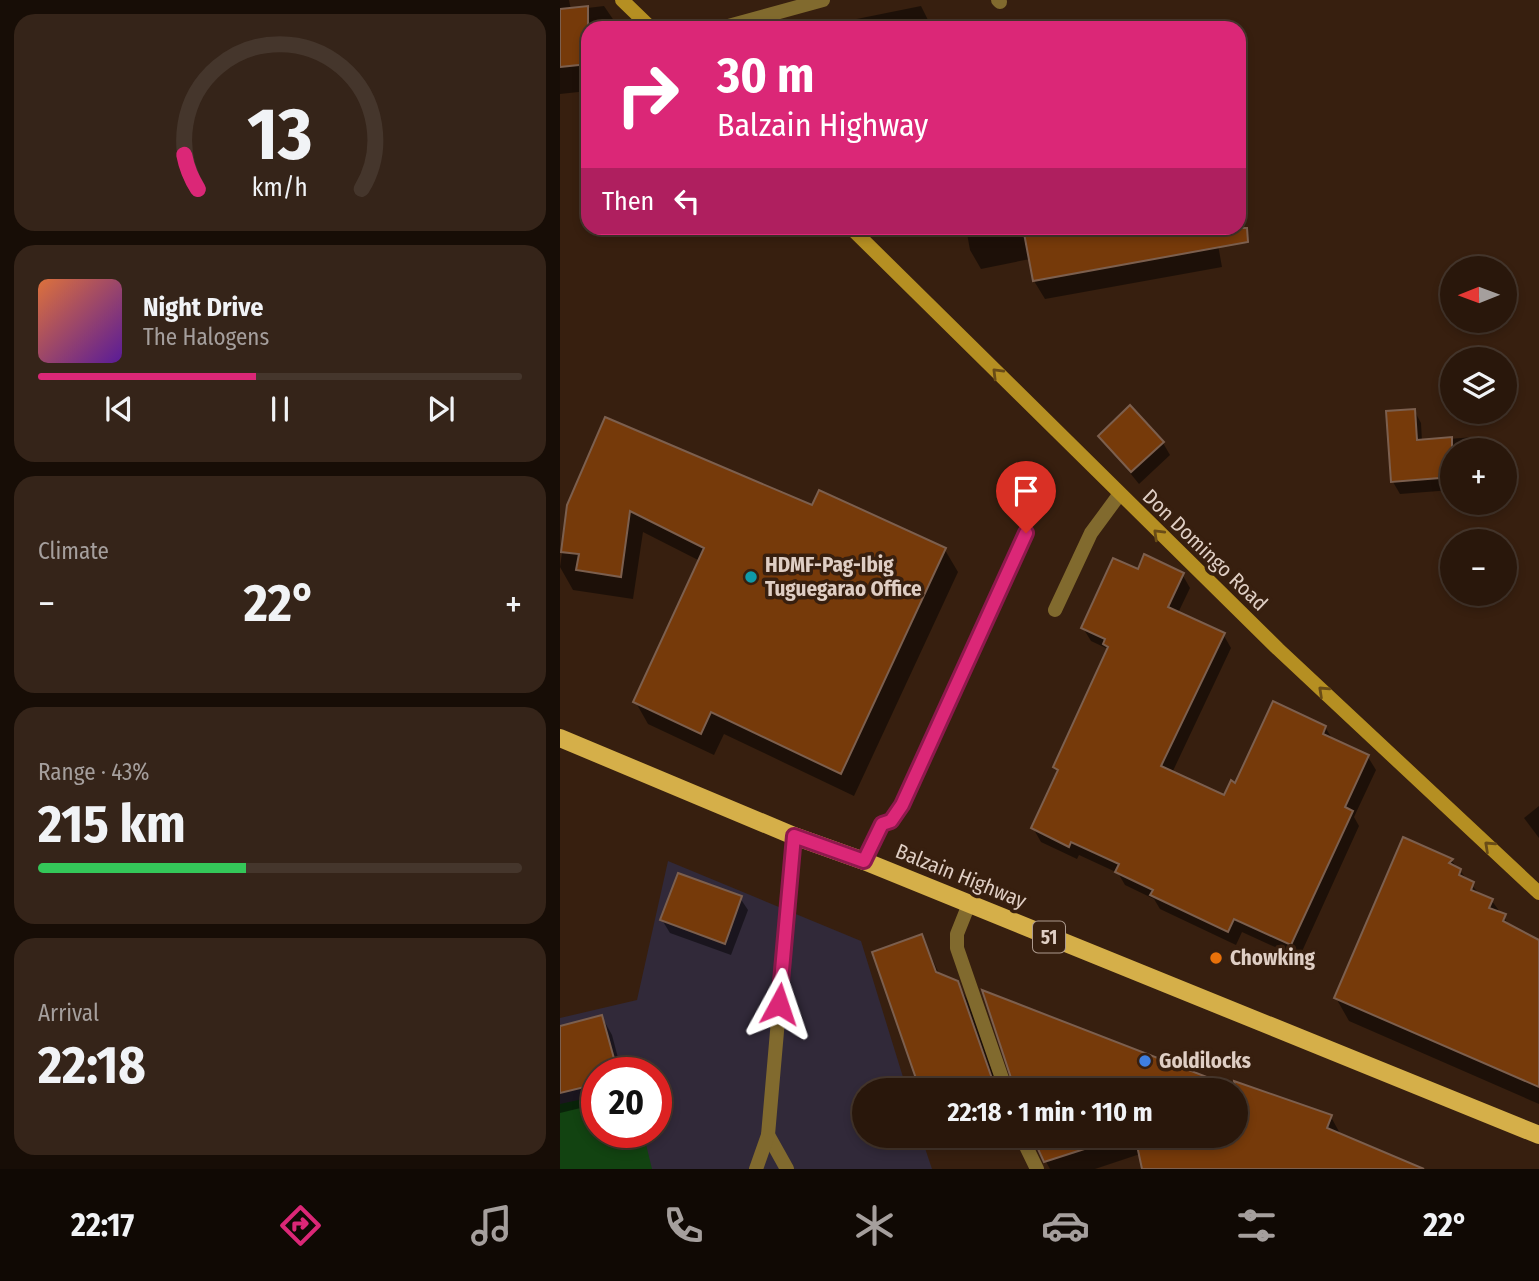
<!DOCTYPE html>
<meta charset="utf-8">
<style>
:root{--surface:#29170b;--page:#352419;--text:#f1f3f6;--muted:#a59f9d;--line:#45362c;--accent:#db2777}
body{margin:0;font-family:"Fira Sans Condensed",sans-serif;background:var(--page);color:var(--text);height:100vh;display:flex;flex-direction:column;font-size:26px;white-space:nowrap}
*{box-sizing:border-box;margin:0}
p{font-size:23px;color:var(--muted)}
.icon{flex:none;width:38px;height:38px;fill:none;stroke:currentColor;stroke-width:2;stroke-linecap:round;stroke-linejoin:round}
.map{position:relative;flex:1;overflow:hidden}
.drawer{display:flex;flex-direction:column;gap:14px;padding:14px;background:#170d06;width:560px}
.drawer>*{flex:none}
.banner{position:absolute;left:21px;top:21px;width:665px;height:214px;border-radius:21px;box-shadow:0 4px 10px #0003,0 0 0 2px var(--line);background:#db2777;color:#fff;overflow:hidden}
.needle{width:46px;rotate:269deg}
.tools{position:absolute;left:880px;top:256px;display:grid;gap:14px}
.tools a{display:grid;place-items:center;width:77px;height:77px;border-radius:50%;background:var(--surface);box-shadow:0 4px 10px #0003,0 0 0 2px var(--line);font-size:35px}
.speed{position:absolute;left:21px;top:1057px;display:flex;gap:14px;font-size:35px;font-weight:700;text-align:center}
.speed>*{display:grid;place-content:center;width:91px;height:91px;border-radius:50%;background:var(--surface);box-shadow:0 4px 10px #0003,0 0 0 2px var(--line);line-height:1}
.speed .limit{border:10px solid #d22;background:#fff;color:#111}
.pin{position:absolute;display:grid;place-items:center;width:60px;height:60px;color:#fff;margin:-72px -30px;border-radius:50% 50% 50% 0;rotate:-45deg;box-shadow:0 0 7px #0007}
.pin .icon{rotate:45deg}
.me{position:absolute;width:77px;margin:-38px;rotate:5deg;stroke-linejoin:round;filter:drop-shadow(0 0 5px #0008)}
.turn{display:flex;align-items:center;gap:24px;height:147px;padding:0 21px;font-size:32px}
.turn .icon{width:91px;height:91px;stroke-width:2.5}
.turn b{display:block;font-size:49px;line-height:60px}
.then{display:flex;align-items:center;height:66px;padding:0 21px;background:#0003;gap:14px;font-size:26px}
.big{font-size:52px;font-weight:700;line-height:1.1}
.drawer .widget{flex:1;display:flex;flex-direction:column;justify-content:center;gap:10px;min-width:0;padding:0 24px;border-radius:21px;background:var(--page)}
.drawer .dial{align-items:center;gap:0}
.dial svg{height:182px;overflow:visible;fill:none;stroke:var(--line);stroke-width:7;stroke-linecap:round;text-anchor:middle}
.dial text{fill:var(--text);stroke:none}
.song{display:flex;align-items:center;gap:21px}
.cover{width:84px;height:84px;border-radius:10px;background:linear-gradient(135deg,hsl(20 70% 55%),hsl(270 70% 35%))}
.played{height:7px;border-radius:4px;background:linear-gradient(90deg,var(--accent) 45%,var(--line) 45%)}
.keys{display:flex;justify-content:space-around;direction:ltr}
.heat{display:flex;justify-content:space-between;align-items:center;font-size:38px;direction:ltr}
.charge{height:10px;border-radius:5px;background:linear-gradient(90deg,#34c759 43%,var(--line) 0)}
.trip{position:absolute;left:292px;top:1078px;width:396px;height:70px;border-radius:35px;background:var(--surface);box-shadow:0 4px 10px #0003,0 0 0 2px var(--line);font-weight:700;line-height:70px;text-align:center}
.tabs{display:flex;height:112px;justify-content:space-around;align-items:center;background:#100904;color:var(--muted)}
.tabs .icon{width:49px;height:49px}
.tabs .active{color:var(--accent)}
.tabs b{font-size:32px;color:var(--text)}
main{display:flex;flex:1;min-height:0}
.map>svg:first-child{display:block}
.education{fill:#312939;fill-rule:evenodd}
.green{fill:#124311}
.shadow{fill:#0007}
.building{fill:#763a0a;stroke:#7c5f4e;stroke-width:2}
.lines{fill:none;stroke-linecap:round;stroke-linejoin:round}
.service{stroke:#816a2e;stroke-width:14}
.minor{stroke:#816a2e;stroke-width:14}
.secondary{stroke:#b58f22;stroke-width:14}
.primary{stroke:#d5af49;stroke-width:18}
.oneway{stroke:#694c17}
.route-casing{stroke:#8e194d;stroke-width:18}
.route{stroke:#db2777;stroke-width:12}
.culture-dot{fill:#0f9aa8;stroke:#371f0f;stroke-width:2.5}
.food-dot{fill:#e8710a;stroke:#371f0f;stroke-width:2.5}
.shop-dot{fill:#3f7fe0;stroke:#371f0f;stroke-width:2.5}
.labels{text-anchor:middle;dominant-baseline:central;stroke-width:7;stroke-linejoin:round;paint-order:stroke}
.shield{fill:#371f0f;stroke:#ad9a8e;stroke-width:2}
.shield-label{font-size:19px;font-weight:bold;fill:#dfcec4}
.street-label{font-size:21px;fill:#dfcec4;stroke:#371f0f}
.poi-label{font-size:21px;font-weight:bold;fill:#dfcec4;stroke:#371f0f;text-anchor:start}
</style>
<main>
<section class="drawer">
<div class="widget dial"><svg viewBox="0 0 100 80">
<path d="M14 69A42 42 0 1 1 86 69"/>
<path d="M14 69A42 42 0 0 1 8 54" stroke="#db2777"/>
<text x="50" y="56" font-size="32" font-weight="700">13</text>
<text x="50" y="72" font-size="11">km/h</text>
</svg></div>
<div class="widget">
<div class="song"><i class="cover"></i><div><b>Night Drive</b><p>The Halogens</p></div></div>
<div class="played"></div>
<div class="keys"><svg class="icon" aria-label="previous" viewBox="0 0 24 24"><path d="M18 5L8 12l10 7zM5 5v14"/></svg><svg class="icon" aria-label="pause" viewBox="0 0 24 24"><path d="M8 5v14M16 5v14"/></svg><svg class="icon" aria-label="next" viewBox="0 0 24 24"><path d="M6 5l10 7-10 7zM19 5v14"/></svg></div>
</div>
<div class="widget"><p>Climate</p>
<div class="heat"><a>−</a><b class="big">22°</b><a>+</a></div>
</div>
<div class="widget"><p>Range · 43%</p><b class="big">215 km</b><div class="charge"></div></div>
<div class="widget"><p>Arrival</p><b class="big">22:18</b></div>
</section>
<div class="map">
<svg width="979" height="1169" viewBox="0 0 979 1169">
<rect width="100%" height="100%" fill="#371f0f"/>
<!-- education -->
<path class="education" d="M 108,861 L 301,941 L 347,1090 L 304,1090 L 304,1136 L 361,1136 L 372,1169 L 0,1169 L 0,1018 L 77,1000 ZM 37,1073 L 96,1073 L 96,1132 L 37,1132 Z"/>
<!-- green -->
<path class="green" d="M 37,1096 L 37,1132 L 83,1132 L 92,1169 L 0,1169 L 0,1104 Z"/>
<!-- shadow -->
<g class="shadow">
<path d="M 0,0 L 9,0 L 11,10 L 44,6 L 59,28 L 28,28 L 28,91 L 0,94 Z"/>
<path d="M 361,6 L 372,28 L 252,28 Z"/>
<path d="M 406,228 L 655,228 L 662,267 L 485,299 L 474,281 L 470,259 L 421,269 L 410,250 Z"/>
<path d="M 854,410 L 861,423 L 862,441 L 914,437 L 921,450 L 892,450 L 892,490 L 840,494 L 833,482 Z"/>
<path d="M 540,436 L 603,443 L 610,455 L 579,484 Z"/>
<path d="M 9,504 L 253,508 L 385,550 L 398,572 L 294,796 L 164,734 L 154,755 L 88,724 L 75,701 L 140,561 L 83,532 L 73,599 L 13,590 L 0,567 Z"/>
<path d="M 578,571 L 622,574 L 630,588 L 618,613 L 663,634 L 671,648 L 612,773 L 665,797 L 676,785 L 765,727 L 773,740 L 808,757 L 816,770 L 794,817 L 799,826 L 739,958 L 682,932 L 676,945 L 600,909 L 594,899 L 565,885 L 558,873 L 519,855 L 517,859 L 481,842 L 473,828 L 498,773 L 495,767 L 548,649 L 531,641 L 523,628 Z"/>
<path d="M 979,806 L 979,838 L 964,818 Z"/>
<path d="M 891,860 L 920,895 L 932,901 L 950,926 L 979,942 L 979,1104 L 789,1021 L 776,998 Z"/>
<path d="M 180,898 L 188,910 L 171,955 L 110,933 L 102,920 Z"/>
<path d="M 362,936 L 380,976 L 397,982 L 408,1001 L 439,1090 L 362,1090 L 314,953 Z"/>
<path d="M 424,992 L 677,1090 L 771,1117 L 782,1137 L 862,1169 L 584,1169 L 580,1154 L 535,1169 L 490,1169 L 472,1136 L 676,1136 L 676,1090 L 458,1090 Z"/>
<path d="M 42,1017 L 52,1035 L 62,1073 L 37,1073 L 37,1104 L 0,1113 L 0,1028 Z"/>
</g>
<!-- building -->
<g class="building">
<path d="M 28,6 L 28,64 L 0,67 L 0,9 Z"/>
<path d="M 463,228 L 687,228 L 688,242 L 473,281 Z"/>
<path d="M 570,405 L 604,442 L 571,472 L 538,436 Z"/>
<path d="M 855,409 L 857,440 L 892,437 L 892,477 L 831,482 L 826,411 Z"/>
<path d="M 45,417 L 252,505 L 259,490 L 386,548 L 281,774 L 151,712 L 141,734 L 73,702 L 144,548 L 70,511 L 61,577 L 16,570 L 19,554 L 1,552 L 7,505 Z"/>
<path d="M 584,554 L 624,573 L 608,607 L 665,633 L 601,766 L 664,795 L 671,780 L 675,783 L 713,701 L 766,726 L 763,734 L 809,755 L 785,807 L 793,811 L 731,945 L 674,919 L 668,932 L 590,895 L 593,890 L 555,872 L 559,864 L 511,842 L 509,847 L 471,828 L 498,770 L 493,767 L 548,647 L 543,644 L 545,639 L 521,628 L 553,558 L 578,569 Z"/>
<path d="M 843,837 L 893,859 L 889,863 L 901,869 L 899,875 L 914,882 L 911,890 L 933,899 L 929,908 L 946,914 L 943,921 L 979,940 L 979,1087 L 774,998 Z"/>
<path d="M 118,873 L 182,896 L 165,944 L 100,920 Z"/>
<path d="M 362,934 L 376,972 L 398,981 L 436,1090 L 360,1090 L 312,952 Z"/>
<path d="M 422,990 L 675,1088 L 674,1081 L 772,1115 L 767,1128 L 864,1169 L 582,1169 L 575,1136 L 676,1136 L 676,1090 L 455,1090 Z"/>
<path d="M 42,1015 L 58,1073 L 37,1073 L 37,1084 L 0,1093 L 0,1026 Z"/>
<path d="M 472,1136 L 565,1136 L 484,1162 Z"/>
</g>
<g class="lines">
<!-- service -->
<g class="service">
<path d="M 438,0 L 440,2"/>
<path d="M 495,610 L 531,533 L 559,495"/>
<path d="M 304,861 L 322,824 L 331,821 L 342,805 L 466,533"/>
<path d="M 208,1135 L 227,1169"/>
<path d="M 196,1169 L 208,1135 L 234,836"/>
</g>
<!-- minor -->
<g class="minor">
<path d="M 161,28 L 263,0"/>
<path d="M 409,904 L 397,934 L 397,948 L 446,1090"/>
<path d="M 461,1136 L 477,1169"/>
</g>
<!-- secondary -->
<g class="secondary">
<path d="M 62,0 L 91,28"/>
<path d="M 291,228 L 718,649 L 979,893"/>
</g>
<!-- primary -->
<path class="primary" d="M 0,738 L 234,836 L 304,861 L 979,1135"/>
</g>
<!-- one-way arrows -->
<defs><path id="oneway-chevron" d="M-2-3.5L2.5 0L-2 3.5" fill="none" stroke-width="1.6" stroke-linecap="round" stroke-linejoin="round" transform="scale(1.75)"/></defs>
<g class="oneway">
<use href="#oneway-chevron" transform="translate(437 373) rotate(-135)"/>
<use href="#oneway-chevron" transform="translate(598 534) rotate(-136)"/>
<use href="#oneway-chevron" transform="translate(763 691) rotate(-137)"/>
<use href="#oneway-chevron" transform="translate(929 846) rotate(-137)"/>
</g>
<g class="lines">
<!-- route casing -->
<g class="route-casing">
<path id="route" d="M 219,1004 L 234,836 L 304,861 L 322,824 L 331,821 L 342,805 L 466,533"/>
</g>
<!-- route -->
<use href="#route" class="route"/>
</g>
<!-- markers -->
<circle class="culture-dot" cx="191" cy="577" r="7"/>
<circle class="food-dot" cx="656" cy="958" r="7"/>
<circle class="shop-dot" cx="585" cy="1061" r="7"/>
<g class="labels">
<!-- shield labels -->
<rect class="shield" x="473" y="921.5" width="32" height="31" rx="5"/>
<g class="shield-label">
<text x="489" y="937">51</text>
</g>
<!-- street labels -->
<g class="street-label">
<text transform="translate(645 550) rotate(44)">Don Domingo Road</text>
<text transform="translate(401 876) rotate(22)">Balzain Highway</text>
</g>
<!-- poi labels -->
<g class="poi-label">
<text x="205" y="565">HDMF-Pag-Ibig<tspan x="205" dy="24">Tuguegarao Office</tspan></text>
<text x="670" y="958">Chowking</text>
<text x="599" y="1061">Goldilocks</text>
</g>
</g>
</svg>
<div class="tools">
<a><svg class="needle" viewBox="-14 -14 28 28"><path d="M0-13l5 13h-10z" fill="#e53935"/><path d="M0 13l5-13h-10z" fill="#a59f9d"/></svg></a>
<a><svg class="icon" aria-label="layers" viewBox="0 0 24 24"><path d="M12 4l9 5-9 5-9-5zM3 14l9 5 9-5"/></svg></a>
<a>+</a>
<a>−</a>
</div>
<div class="speed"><div class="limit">20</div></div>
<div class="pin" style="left:466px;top:533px;background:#d93025"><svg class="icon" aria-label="arrive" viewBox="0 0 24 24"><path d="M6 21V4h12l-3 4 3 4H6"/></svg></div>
<svg class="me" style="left:219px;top:1004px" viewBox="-20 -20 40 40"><path d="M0-17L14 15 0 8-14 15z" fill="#db2777" stroke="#fff" stroke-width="4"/></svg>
<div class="trip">22:18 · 1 min · 110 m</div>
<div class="banner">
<div class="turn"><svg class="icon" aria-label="right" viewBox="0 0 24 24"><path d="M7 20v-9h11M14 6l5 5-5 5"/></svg><div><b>30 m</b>Balzain Highway</div></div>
<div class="then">Then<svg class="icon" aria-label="left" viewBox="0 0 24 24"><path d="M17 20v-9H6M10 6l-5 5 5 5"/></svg></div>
</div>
</div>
</main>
<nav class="tabs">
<b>22:17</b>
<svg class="icon active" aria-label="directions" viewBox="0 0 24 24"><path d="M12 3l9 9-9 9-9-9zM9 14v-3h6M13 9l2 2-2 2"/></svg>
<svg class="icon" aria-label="music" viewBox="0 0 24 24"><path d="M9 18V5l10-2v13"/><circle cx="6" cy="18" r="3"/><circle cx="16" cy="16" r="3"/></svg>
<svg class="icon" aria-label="phone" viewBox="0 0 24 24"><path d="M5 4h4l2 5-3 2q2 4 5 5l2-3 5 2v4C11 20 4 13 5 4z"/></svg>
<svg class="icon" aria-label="climate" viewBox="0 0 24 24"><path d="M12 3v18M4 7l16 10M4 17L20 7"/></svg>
<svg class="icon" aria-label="car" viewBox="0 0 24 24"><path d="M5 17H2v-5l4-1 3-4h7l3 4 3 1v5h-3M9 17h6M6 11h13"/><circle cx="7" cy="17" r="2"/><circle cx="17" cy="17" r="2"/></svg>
<svg class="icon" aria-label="filters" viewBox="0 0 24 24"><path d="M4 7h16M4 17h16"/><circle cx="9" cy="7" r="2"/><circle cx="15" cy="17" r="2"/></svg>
<b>22°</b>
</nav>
